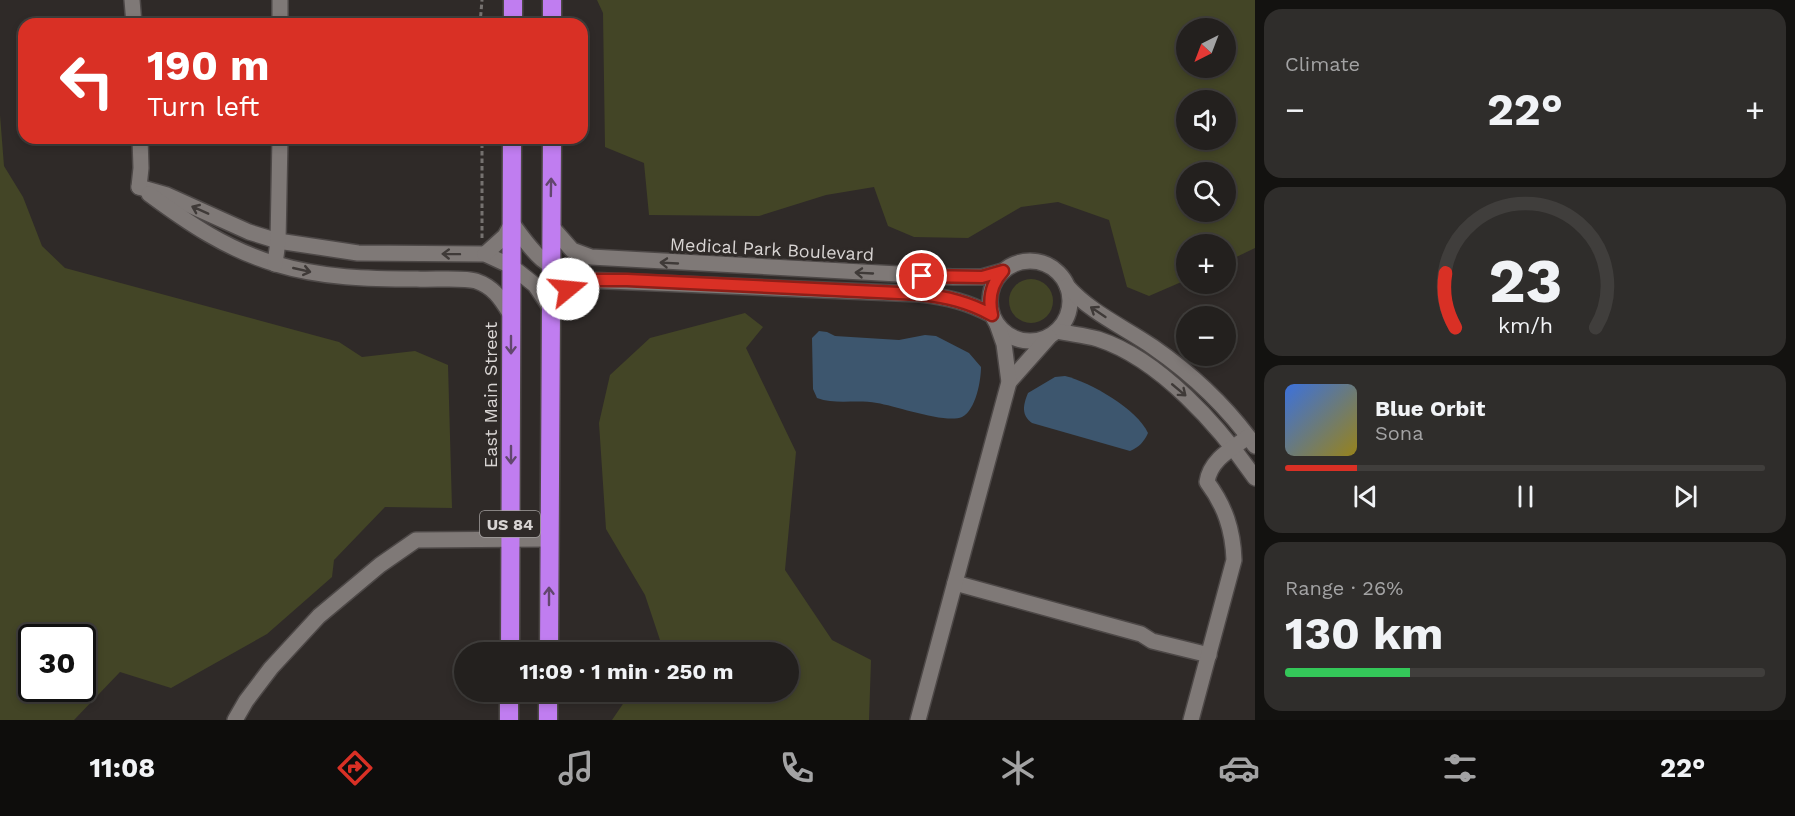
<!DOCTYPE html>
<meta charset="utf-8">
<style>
:root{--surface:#23201e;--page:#2f2d2b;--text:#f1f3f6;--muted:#a3a3a4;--line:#403e3c;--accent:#d93025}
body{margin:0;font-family:"Work Sans",sans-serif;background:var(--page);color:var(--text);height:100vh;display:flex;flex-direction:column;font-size:22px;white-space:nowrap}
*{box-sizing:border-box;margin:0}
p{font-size:20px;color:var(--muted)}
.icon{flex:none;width:33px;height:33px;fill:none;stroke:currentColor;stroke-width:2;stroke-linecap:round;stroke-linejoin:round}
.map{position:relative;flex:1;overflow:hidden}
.sheet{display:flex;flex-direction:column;gap:9px;padding:9px;background:#131210;width:540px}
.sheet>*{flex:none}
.guide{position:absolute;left:18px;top:18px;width:570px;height:126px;border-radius:18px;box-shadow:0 3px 9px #0003,0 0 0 2px var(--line);background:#d93025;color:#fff;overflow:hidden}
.needle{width:39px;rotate:222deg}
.controls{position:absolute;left:1176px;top:18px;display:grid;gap:12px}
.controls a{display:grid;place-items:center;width:60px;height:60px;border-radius:50%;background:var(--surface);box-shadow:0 3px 9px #0003,0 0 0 2px var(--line);font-size:30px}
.speed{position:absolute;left:18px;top:624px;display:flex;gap:12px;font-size:30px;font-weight:700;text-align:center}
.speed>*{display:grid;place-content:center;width:78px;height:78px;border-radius:50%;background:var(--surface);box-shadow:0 3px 9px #0003,0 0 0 2px var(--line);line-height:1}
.speed .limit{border:3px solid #111;border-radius:9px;background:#fff;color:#111}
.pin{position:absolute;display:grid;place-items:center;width:51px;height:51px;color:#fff;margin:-26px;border:3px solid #fff;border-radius:50%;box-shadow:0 2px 6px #0007}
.me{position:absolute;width:66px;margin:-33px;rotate:73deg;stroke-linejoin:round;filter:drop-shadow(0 0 4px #0008)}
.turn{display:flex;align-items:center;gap:21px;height:126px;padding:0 30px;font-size:27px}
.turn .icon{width:78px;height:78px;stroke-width:2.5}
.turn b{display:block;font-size:42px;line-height:51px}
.big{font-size:45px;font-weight:700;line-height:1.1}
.sheet .card{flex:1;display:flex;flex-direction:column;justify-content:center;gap:9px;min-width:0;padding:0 21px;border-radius:18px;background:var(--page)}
.sheet .dial{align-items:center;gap:0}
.dial svg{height:156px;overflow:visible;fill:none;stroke:var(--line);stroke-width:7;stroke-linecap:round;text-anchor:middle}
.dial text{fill:var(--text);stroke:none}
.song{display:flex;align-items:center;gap:18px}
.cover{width:72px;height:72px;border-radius:9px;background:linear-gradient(135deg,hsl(220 70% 55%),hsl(50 70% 35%))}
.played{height:6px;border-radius:3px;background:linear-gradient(90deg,var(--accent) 15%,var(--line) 15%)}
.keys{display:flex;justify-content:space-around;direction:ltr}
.heat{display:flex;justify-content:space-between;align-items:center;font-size:33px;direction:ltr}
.charge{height:9px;border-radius:4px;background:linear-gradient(90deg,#34c759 26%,var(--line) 0)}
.trip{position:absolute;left:454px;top:642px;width:345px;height:60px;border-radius:30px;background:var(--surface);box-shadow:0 3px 9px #0003,0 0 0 2px var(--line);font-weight:700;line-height:60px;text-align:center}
.menu{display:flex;height:96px;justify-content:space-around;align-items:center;background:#0e0d0c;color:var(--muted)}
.menu .icon{width:42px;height:42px}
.menu .on{color:var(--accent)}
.menu b{font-size:27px;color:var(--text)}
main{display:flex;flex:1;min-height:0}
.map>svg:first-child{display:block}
.green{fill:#434526;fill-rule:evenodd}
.water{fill:#3d566e}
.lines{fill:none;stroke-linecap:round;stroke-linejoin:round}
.minor-casing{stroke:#4d4847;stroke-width:18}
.highway-casing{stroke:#4d4847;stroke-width:21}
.path{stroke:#767270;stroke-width:3;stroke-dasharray:4.5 3;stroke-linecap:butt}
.minor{stroke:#7f7977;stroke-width:15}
.highway{stroke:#c07df0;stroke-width:18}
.oneway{stroke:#62476e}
.oneway2{stroke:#3f3a38}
.route-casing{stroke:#8d1f18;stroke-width:15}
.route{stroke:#d93025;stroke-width:10}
.labels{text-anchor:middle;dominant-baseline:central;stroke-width:6;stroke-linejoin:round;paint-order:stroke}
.shield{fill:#2f2a28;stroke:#a5a1a0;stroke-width:1.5}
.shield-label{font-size:16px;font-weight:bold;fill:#d8d4d3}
.street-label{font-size:18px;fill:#d8d4d3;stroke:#2f2a28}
</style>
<main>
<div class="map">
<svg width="1255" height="720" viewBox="0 0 1255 720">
<rect width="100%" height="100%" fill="#2f2a28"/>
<!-- green -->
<g class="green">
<path d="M 597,0 L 1255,0 L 1255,248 L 1226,262 L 1226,244 L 1186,244 L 1186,280 L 1149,296 L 1127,287 L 1109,220 L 1058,202 L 1021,207 L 968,238 L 914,237 L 888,226 L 874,187 L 826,195 L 759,216 L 649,215 L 644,163 L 605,147 L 603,13 ZM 1226,28 L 1226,68 L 1186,68 L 1186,28 ZM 1226,100 L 1226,140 L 1186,140 L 1186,100 ZM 1226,172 L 1226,212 L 1186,212 L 1186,172 Z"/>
<path d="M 0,115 L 4,166 L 23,197 L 42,246 L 65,268 L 339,342 L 362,357 L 415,351 L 448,365 L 452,508 L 385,507 L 334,560 L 332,577 L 267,634 L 171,688 L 120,672 L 74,720 L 0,720 ZM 32,638 L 82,638 L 82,688 L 32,688 Z"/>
<circle cx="1031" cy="301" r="22"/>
<path d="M 745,313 L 763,327 L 746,348 L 796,452 L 785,570 L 832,640 L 871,660 L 869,720 L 612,720 L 631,692 L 789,692 L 789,652 L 658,652 L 662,646 L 645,595 L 606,529 L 599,423 L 610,375 L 650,338 Z"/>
</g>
<!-- water -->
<g class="water">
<path d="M 819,331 L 827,332 L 835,336 L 899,340 L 925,335 L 936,336 L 969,353 L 981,367 C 981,380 976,410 962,417 C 946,424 896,406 877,403 C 857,399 836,405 817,398 L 813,389 L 812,338 Z"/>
<path d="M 1065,376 C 1090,382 1137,409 1148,433 C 1144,442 1139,447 1130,451 L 1032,423 C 1021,415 1023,405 1028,393 L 1055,377 Z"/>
</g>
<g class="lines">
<!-- minor casing -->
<g class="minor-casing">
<g id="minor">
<path d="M 132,0 L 134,24"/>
<path d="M 280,24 L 280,0"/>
<path d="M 139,187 L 167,195 L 249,232 L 278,241 L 358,253 L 485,254 L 511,266 L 535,285 L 551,309 L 568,289 L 584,280"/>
<path d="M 139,187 L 141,168 L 140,138"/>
<path d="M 149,194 C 188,223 228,250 276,264 C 322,278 369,279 417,279 C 431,280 464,277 476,281 C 494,287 501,299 511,315"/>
<path d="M 551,226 L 572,250 L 591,257 L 953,277 L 982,277 L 1003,271"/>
<path d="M 485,254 L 505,236 L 512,223 C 533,253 547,271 584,280 L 920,294 C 947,297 968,302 992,315"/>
<circle cx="1030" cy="301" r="40"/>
<path d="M 275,264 L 278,241 L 280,138"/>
<path d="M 1067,286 C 1091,313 1124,327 1153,347 C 1192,374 1228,408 1255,446"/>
<path d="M 1057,331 C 1070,334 1085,335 1098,339 C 1160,359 1219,426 1255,478"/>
<path d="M 1009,382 L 1049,337"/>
<path d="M 955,583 L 1141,634 L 1152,641 L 1209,655"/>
<path d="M 235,720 L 246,701 L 271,668 L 319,616 L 380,565 L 416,540 L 549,539"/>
<path d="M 918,720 L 1009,382 L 1004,344 L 997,324"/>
<path d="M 1191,720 L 1234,560 C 1233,530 1225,506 1207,482 C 1210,460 1231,449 1248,437"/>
</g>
</g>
<!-- highway casing -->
<g class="highway-casing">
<g id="highway">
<path d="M 513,24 L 513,0"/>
<path d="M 552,24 L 552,0"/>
<path d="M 510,652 L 512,138"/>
<path d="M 549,652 L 552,138"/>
<path d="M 509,720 L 509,692"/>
<path d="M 548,720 L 548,692"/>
</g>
</g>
<!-- path -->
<g class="path">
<path d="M 480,24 L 482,0"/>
<path d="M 482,238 L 482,138"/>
</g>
<!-- minor -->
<use href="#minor" class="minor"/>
<!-- highway -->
<use href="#highway" class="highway"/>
</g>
<!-- one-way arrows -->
<defs><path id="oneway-shaft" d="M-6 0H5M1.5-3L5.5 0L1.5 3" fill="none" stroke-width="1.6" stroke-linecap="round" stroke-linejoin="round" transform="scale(1.5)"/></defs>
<g class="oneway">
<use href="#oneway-shaft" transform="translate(551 187) rotate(-89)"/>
<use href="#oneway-shaft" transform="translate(511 345) rotate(90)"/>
<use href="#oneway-shaft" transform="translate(511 455) rotate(90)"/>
<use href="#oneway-shaft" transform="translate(549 596) rotate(-90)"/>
</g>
<g class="oneway2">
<use href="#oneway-shaft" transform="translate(200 210) rotate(-156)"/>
<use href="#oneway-shaft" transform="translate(451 254) rotate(-179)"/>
<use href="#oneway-shaft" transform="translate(669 263) rotate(-177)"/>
<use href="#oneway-shaft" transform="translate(302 270) rotate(13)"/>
<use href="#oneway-shaft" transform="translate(864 273) rotate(-177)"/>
<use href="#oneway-shaft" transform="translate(1098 312) rotate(-146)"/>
<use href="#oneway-shaft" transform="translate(1179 390) rotate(40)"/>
</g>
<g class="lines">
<!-- route casing -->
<g class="route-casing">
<path id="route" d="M 568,289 L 584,280 L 627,280 L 920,294 C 947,297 968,302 992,315 C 988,298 991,284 1003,271 L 982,277 L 922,276"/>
</g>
<!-- route -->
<use href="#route" class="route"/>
</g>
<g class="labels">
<!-- shield labels -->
<rect class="shield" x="480" y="511" width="60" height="26" rx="4.5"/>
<g class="shield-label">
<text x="510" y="524">US 84</text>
</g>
<!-- street labels -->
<g class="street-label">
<text transform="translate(772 249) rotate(3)">Medical Park Boulevard</text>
<text transform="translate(490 395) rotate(-90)">East Main Street</text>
</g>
</g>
</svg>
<div class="controls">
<a><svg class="needle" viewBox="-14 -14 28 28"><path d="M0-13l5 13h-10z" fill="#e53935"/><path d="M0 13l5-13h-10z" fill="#a3a3a4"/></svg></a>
<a><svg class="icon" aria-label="sound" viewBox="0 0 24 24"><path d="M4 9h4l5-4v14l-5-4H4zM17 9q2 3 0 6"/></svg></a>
<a><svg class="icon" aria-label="search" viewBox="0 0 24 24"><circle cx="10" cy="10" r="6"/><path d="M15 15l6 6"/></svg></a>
<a>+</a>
<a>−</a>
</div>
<div class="speed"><div class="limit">30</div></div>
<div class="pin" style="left:922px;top:276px;background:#d93025"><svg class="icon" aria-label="arrive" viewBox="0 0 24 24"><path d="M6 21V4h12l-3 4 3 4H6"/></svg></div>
<svg class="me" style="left:568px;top:289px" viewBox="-20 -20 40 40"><circle r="19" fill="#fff"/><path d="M0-13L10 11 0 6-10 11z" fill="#d93025"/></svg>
<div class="trip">11:09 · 1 min · 250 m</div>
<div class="guide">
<div class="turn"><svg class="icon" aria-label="left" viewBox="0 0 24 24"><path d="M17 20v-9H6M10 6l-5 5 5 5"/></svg><div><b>190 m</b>Turn left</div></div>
</div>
</div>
<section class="sheet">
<div class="card"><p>Climate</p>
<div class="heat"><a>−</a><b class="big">22°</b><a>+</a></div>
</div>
<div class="card dial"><svg viewBox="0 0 100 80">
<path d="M14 69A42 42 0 1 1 86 69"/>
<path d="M14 69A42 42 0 0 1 9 41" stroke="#d93025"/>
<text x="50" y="56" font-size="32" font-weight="700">23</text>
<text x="50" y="72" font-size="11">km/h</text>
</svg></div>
<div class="card">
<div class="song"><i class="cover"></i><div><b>Blue Orbit</b><p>Sona</p></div></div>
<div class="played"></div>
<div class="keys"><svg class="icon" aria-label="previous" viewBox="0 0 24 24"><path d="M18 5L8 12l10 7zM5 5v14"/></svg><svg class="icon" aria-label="pause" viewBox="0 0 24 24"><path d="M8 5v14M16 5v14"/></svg><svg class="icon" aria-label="next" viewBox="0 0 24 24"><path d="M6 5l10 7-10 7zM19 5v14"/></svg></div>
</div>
<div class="card"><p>Range · 26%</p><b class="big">130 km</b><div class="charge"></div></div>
</section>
</main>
<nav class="menu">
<b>11:08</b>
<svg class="icon on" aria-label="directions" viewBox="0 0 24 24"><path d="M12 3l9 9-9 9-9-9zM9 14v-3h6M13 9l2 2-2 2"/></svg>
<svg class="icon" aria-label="music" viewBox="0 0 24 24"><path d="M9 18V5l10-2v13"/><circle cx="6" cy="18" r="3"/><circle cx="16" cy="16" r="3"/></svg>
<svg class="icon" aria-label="phone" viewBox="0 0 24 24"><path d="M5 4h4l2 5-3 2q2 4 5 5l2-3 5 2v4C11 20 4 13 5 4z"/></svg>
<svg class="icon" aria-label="climate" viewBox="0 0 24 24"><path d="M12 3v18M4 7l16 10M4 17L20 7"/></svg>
<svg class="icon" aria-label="car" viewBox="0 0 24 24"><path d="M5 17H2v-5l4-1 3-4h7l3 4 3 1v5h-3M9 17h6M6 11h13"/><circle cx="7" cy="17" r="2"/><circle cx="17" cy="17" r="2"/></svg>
<svg class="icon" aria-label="filters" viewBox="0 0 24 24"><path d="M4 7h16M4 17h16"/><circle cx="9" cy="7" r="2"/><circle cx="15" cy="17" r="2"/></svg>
<b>22°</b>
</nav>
